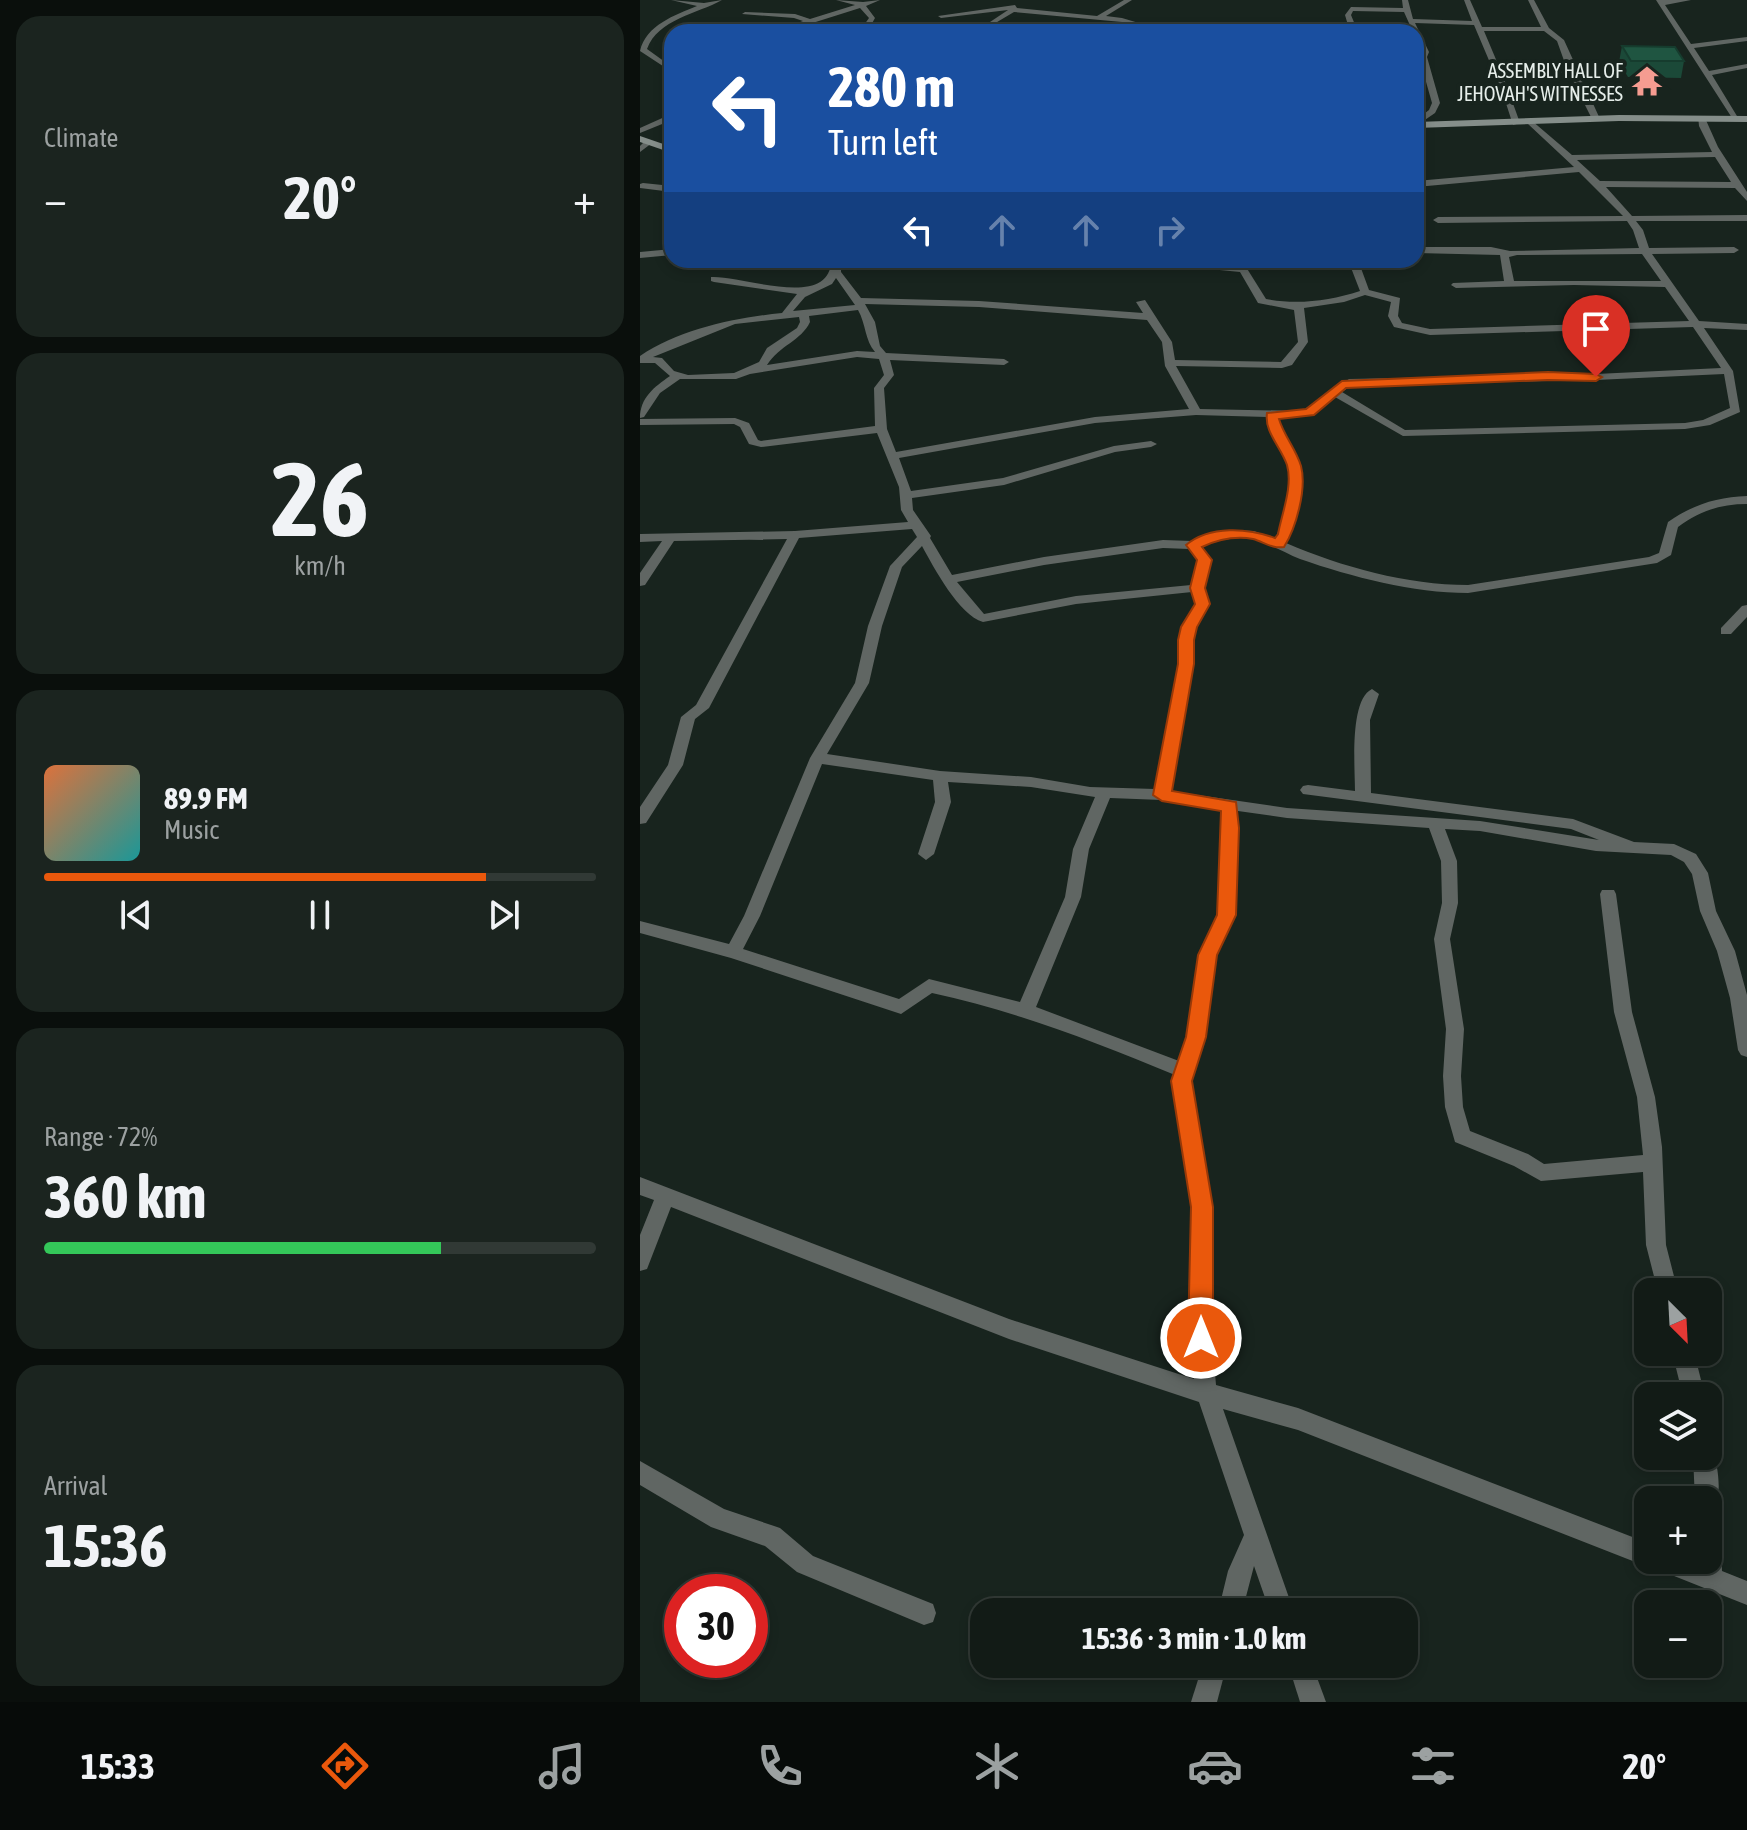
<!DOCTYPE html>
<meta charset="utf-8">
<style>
:root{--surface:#121b16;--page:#1b241f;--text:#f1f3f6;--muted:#9ca1a1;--line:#313935;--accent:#ea580c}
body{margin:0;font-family:"Asap Condensed",sans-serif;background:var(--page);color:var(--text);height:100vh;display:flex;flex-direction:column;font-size:30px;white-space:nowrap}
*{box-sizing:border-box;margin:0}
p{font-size:26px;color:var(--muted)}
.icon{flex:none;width:44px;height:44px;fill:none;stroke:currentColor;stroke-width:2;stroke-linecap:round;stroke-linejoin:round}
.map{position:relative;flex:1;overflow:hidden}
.side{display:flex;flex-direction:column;gap:16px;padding:16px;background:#0a0f0c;width:640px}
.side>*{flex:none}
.hud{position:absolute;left:24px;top:24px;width:760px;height:244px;border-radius:24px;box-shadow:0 4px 12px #0003,0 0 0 2px var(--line);background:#1a4fa0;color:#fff;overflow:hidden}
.needle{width:52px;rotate:156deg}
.buttons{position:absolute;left:994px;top:1278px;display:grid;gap:16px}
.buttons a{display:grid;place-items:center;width:88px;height:88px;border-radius:16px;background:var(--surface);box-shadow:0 4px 12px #0003,0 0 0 2px var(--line);font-size:40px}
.speed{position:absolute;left:24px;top:1574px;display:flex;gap:16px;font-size:40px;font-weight:700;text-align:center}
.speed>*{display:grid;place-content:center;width:104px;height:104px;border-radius:50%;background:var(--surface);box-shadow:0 4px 12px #0003,0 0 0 2px var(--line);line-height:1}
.speed .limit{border:12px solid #d22;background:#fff;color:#111}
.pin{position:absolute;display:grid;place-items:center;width:68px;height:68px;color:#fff;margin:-82px -34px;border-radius:50% 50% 50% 0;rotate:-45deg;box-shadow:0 0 8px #0007}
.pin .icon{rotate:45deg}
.me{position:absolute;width:88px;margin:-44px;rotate:0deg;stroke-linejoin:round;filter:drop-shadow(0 0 6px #0008)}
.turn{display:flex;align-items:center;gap:28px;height:168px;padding:0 32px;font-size:36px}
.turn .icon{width:104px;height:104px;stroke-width:2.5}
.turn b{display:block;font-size:56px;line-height:68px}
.lanes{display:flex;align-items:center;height:76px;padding:0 32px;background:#0003;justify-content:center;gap:40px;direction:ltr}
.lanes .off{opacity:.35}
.big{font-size:60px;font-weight:700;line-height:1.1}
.side .tile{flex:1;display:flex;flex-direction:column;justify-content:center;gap:12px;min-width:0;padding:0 28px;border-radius:24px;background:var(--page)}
.side .dial{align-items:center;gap:0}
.dial b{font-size:104px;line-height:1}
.song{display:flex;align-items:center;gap:24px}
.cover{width:96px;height:96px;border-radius:12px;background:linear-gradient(135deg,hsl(20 70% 55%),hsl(180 70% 35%))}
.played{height:8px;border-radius:4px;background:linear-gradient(90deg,var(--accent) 80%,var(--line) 80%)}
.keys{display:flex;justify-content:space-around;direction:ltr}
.heat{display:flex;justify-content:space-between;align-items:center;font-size:44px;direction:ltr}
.charge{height:12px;border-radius:6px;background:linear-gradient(90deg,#34c759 72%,var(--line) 0)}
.trip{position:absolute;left:330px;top:1598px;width:448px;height:80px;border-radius:24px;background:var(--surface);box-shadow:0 4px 12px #0003,0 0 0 2px var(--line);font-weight:700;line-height:80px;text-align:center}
.tab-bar{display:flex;height:128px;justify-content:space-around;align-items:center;background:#070b09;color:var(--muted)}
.tab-bar .icon{width:56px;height:56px}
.tab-bar .selected{color:var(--accent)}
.tab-bar b{font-size:36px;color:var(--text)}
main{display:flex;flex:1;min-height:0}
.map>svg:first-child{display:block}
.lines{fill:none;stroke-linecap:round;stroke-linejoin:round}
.street{fill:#606663;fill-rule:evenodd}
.secondary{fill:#858e8a;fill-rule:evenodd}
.wall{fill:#1b4938}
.building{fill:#1f5541;stroke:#163c2e;stroke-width:2}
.route{fill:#ea580c;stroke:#983908;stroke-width:2}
.labels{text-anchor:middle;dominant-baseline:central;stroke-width:8;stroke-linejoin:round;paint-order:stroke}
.far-poi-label{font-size:20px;fill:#e6eeea;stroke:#18241e;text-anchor:end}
</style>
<main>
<section class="side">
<div class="tile"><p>Climate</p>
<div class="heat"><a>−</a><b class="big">20°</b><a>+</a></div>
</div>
<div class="tile dial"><b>26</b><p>km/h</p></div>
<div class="tile">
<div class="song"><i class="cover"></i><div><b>89.9 FM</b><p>Music</p></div></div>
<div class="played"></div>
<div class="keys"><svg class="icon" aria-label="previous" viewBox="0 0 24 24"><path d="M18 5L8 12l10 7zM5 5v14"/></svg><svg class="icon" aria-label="pause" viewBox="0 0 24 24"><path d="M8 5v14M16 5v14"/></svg><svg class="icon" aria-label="next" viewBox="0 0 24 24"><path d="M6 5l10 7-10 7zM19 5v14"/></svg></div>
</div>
<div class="tile"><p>Range · 72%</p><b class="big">360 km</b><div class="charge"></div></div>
<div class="tile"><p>Arrival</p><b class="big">15:36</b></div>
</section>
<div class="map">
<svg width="1107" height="1702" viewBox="0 0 1107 1702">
<rect width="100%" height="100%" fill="#18241e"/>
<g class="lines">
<!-- street -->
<g class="street">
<path d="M 31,0 L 64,3 L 82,0 C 57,14 18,19 7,49 L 32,67 L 32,72 L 0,51 C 6,25 35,15 57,6 Z"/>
<path d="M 196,0 L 223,2 L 240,0 L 226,6 L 235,18 L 230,27 L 281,31 L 210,32 L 224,25 L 229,18 L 220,8 L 144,32 L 133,32 L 163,21 L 154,18 L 102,14 L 105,12 L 155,14 L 170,19 L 215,5 Z"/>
<path d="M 484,0 L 492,0 L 466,16 L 482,18 L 529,32 L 517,32 L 482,22 L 374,12 L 347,28 L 349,32 L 340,32 L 338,30 L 368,10 L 301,18 L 298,16 L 375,5 L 377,8 L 457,16 Z"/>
<path d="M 762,0 L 768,0 L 773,19 L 832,21 L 824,0 L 830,0 L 842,27 L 901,27 L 888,0 L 894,0 L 909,28 L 924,40 L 960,119 L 956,121 L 952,119 L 929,73 L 862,73 L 880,123 L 873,125 L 862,91 L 834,25 L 775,23 L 789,52 L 787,57 L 800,103 L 795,113 L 776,126 L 776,120 L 789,110 L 792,103 L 779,57 L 781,52 L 776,32 L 773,32 L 764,12 L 713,11 L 711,15 L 718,32 L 710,32 L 705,15 L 711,7 L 763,8 ZM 844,31 L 904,31 L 917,41 L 927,69 L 860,69 Z"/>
<path d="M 1016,0 L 1051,0 L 1025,5 L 1051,44 L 1107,37 L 1107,41 L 1054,48 L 1069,71 L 1107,64 L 1107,68 L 1072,75 L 1100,121 L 1094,121 Z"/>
<path d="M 29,115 L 32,115 L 32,120 L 0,133 L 0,128 Z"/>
<path d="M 1058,116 L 1065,118 L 1078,147 L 1107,192 L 1107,201 L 1095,188 L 966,187 L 992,216 L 1107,215 L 1107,221 L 996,221 L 1003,230 L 1009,248 L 1094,247 L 1099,250 L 1094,253 L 1012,254 L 1059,321 L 1107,324 L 1107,330 L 1064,328 L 1093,371 L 1100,412 L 1070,425 L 1045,429 L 763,436 L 695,397 L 669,416 L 638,417 C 643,433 653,447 658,463 C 666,487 656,522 646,543 C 702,567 767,585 828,585 L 1009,557 L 1019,553 L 1028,522 C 1052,505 1077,497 1107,496 L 1107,504 C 1081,504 1059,511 1038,527 L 1031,555 L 1017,563 L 828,593 C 773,593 712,577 660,559 C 644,553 626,541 609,538 C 592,536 576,541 561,546 L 571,560 L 564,588 L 569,604 L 556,627 L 553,640 L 553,664 L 530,791 L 647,808 L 840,821 L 959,840 L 931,829 L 663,794 L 660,790 L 663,786 L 668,785 L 715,791 C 715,768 709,700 732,689 L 739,694 L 730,720 L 731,793 L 933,819 L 994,842 L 1034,844 L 1056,854 L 1068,873 L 1076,911 L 1095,951 L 1107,995 L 1107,1057 L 1101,1055 L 1098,1050 L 1090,998 L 1077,951 L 1060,911 L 1052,874 L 1044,862 L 1031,855 L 956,851 L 840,831 L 805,829 L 817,861 L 818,903 L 810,939 L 824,1029 L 821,1076 L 823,1107 L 830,1131 L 888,1154 L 904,1164 L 1003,1155 L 997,1097 L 974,1012 L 960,894 L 962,890 L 974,890 L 976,894 L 992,1012 L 1015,1097 L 1022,1147 L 1026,1245 L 1038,1292 L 1018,1292 L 1006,1245 L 1003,1172 L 901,1181 L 874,1166 L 815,1142 L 805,1107 L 803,1076 L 806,1029 L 794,939 L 802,903 L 801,861 L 789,828 L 647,818 L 598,811 L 594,915 L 576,955 L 565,1037 L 551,1081 L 572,1207 L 572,1338 L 576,1385 L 658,1408 L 1008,1543 L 1008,1560 L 1068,1560 L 1068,1500 L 1055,1500 L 1053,1456 L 1068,1456 L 1068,1446 L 1072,1448 C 1078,1464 1082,1493 1075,1508 L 1080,1517 L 1082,1571 L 1107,1581 L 1107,1605 L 1014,1568 L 1012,1565 L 1008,1567 L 658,1430 L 583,1409 L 654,1612 L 630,1612 L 614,1566 L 602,1612 L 578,1612 L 588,1571 L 604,1535 L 559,1402 L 369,1339 L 31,1207 L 7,1269 L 0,1271 L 0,1235 L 14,1200 L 0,1195 L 0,1177 L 369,1319 L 554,1379 L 550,1338 L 552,1207 L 533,1081 L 535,1075 C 455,1042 376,1011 292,993 L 261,1014 L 91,958 L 0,933 L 0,921 L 89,944 L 104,916 L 170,758 L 215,683 L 228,626 L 250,566 L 277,537 L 272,529 L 159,538 L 69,708 L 55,719 L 43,765 L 6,823 L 0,824 L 0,807 L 28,765 L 41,717 L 56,705 L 147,539 L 34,541 L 5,585 L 0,586 L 0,573 L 22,541 L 0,542 L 0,534 L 155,531 L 268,522 L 261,510 L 259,487 L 237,433 L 121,447 L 109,444 L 100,427 L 94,424 L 0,425 L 0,419 L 95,418 L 109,423 L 118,440 L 121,441 L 235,426 L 234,388 L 244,375 L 239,359 L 217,357 L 110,374 L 96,379 L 40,379 L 20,393 L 4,417 L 0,418 C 0,398 14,387 30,376 L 15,363 L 0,363 L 0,356 C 41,329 93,318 142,313 L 157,294 L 74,282 L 71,281 L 71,277 C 101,275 191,311 191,260 L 201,260 L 201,272 L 221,298 L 339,301 L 503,313 L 496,302 L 505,300 L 532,342 L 535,360 L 641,362 L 658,342 L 654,310 L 618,303 L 600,272 L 539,266 L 531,260 L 606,267 L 626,299 C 657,305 689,301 720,291 L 708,260 L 718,260 L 729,290 L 760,298 L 758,316 L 762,323 L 790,329 L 1049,321 L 1025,287 L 934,285 L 816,288 L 811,285 L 813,283 L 864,281 L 860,255 L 776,253 L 776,247 L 851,247 L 870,251 L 999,248 L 993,230 L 987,221 L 798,223 L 793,220 L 798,217 L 983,216 L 939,172 L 776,187 L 776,181 L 934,167 L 888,124 L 891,120 L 932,155 L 1072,152 L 1059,126 ZM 1075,157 L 1091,182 L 960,181 L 937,160 ZM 1002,254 L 1021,281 L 874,281 L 869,257 L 877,255 ZM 196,278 L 215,305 L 153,311 L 165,297 L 192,284 ZM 725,295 L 751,302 L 748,316 L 754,327 L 790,335 L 1053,327 L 1081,368 L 956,374 L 709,379 L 662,411 L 560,409 L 536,366 L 642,368 L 652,365 L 668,342 L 664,308 L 704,302 ZM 225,304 L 339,307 L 507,320 L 522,342 L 525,366 L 549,409 L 455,417 L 256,452 L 247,429 L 244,388 L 254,375 L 250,360 L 364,365 L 369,362 L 364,359 L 246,353 L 240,346 L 235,322 ZM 218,310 C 226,324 225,341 235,352 L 217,351 L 127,365 C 140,345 161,341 170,322 L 169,316 ZM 159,317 L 160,322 L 157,328 L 127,348 L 119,362 L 94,373 L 48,375 L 34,371 L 22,358 L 13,357 L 95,324 ZM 1084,374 L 1090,408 L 1063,420 L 1045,423 L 765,430 L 702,392 L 712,385 L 956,380 ZM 556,415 L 627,417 C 632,433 642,447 647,464 C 653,487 644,518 635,539 L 614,531 L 596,530 L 571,534 L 552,541 L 523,540 L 404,557 L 312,575 L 290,538 L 291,536 L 273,510 L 272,498 L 364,485 L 475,452 L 511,447 L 517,444 L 511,441 L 474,446 L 363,478 L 271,491 L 259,458 L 455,423 ZM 282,546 C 294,568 319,615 343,622 L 436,604 L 552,592 L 555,604 L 542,627 L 539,640 L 539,664 L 515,789 L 450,787 L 391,777 L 300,771 L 187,754 L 229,683 L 242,626 L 262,567 ZM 523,548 L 549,549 L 559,560 L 551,585 L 436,596 L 344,614 L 317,582 L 404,565 ZM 182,764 L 293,780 L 295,802 L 278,854 L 286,860 L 294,854 L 311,802 L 308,782 L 391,787 L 455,797 L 433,849 L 425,897 L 380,1002 L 289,979 L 259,999 L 103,949 L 120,916 ZM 470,798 L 522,800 L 582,809 L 578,915 L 558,955 L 547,1037 L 539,1061 L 396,1007 L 441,897 L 449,849 Z"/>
<path d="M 5,141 L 12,143 L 0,152 L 0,146 Z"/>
<path d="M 3,183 L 32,186 L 32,192 L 0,188 L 0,184 Z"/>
<path d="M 32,249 L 32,255 L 0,258 L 0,252 Z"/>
<path d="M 1107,605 L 1107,617 L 1091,634 L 1081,634 L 1081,628 L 1102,606 Z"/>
<path d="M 1032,1352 L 1054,1352 L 1065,1396 L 1043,1396 Z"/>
<path d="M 0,1461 L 84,1509 L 140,1528 L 173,1556 L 293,1604 L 296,1613 L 293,1622 L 284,1625 L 157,1572 L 125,1546 L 71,1527 L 0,1485 Z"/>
<path d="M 563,1664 L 587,1664 L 577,1702 L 551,1702 Z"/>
<path d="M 648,1664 L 672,1664 L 686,1702 L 660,1702 Z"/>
</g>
<!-- secondary -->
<g class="secondary">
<path d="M 979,115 L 1107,116 L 1107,122 L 979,121 L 776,128 L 776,122 Z"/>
<path d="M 0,136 L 32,147 L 32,153 L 0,142 Z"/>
</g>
</g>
<!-- wall -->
<path class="wall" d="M 982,46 L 1044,61 L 1041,78 L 988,77 L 979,62 Z"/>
<!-- building -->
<path class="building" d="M 982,46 L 1035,47 L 1044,61 L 991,61 Z"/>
<!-- route -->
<path class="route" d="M 908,372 L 956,374 L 962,377 L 956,381 L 908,380 L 706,388 L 674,415 L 639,419 C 644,436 656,449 661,466 C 667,489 656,528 644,547 C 632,549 624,542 613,539 C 596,536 577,540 562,547 L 572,560 L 565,588 L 570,604 L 557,627 L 554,640 L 554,664 L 532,791 L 596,802 L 599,828 L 596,915 L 577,955 L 566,1037 L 552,1081 L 573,1207 L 573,1338 L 569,1346 L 561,1350 L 552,1346 L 548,1338 L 551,1207 L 531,1081 L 546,1037 L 558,955 L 577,915 L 581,811 L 522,801 L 513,795 L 538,664 L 538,640 L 541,627 L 555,604 L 550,588 L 557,560 L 546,545 C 570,525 608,528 635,538 L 638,534 C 642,513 653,486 647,465 C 641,447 624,432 627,413 L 666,409 L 702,381 Z"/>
<!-- icons -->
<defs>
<g id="temple-bare" transform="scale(2.4)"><path d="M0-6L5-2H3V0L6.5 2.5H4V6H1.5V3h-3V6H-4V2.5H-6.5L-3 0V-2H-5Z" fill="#f59c91" stroke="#18241e" stroke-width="2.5" paint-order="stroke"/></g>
</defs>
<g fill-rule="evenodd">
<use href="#temple-bare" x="1007" y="81"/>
</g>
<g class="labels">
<!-- far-poi labels -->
<g class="far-poi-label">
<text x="983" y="70">ASSEMBLY HALL OF<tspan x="983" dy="23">JEHOVAH'S WITNESSES</tspan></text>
</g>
</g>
</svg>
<div class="buttons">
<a><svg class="needle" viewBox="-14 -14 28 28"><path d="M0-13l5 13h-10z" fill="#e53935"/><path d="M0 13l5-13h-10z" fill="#9ca1a1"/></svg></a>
<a><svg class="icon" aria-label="layers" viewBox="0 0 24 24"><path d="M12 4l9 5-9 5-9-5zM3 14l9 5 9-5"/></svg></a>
<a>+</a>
<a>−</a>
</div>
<div class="speed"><div class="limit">30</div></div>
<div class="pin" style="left:956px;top:377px;background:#d93025"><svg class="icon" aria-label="arrive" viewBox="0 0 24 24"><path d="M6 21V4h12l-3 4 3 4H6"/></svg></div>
<svg class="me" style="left:561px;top:1338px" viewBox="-20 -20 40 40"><circle r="17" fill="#ea580c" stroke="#fff" stroke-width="3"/><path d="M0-11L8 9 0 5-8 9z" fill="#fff"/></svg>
<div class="trip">15:36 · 3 min · 1.0 km</div>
<div class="hud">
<div class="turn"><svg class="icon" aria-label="left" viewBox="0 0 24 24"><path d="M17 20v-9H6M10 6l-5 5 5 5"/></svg><div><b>280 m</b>Turn left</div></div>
<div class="lanes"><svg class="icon" aria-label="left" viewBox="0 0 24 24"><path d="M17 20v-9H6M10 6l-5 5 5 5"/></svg><svg class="icon off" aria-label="ahead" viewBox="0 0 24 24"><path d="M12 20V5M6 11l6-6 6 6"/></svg><svg class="icon off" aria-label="ahead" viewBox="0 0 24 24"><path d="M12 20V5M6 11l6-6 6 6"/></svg><svg class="icon off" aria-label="right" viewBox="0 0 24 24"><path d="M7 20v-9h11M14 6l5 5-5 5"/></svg></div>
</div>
</div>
</main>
<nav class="tab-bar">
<b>15:33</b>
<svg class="icon selected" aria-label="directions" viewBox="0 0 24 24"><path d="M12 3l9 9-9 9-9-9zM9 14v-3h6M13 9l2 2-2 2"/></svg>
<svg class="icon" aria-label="music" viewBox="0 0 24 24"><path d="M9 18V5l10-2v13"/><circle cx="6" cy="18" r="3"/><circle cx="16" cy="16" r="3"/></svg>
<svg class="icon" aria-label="phone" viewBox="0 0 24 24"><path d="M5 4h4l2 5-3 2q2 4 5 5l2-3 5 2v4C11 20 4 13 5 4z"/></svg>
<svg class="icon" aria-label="climate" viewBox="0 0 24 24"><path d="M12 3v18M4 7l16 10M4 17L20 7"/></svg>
<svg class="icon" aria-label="car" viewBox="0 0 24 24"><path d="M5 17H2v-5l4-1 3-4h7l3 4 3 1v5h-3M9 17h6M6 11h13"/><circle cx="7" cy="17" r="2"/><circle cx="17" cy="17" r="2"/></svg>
<svg class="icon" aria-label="filters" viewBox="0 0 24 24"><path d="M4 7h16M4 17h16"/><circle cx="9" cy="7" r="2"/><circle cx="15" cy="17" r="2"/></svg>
<b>20°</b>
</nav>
